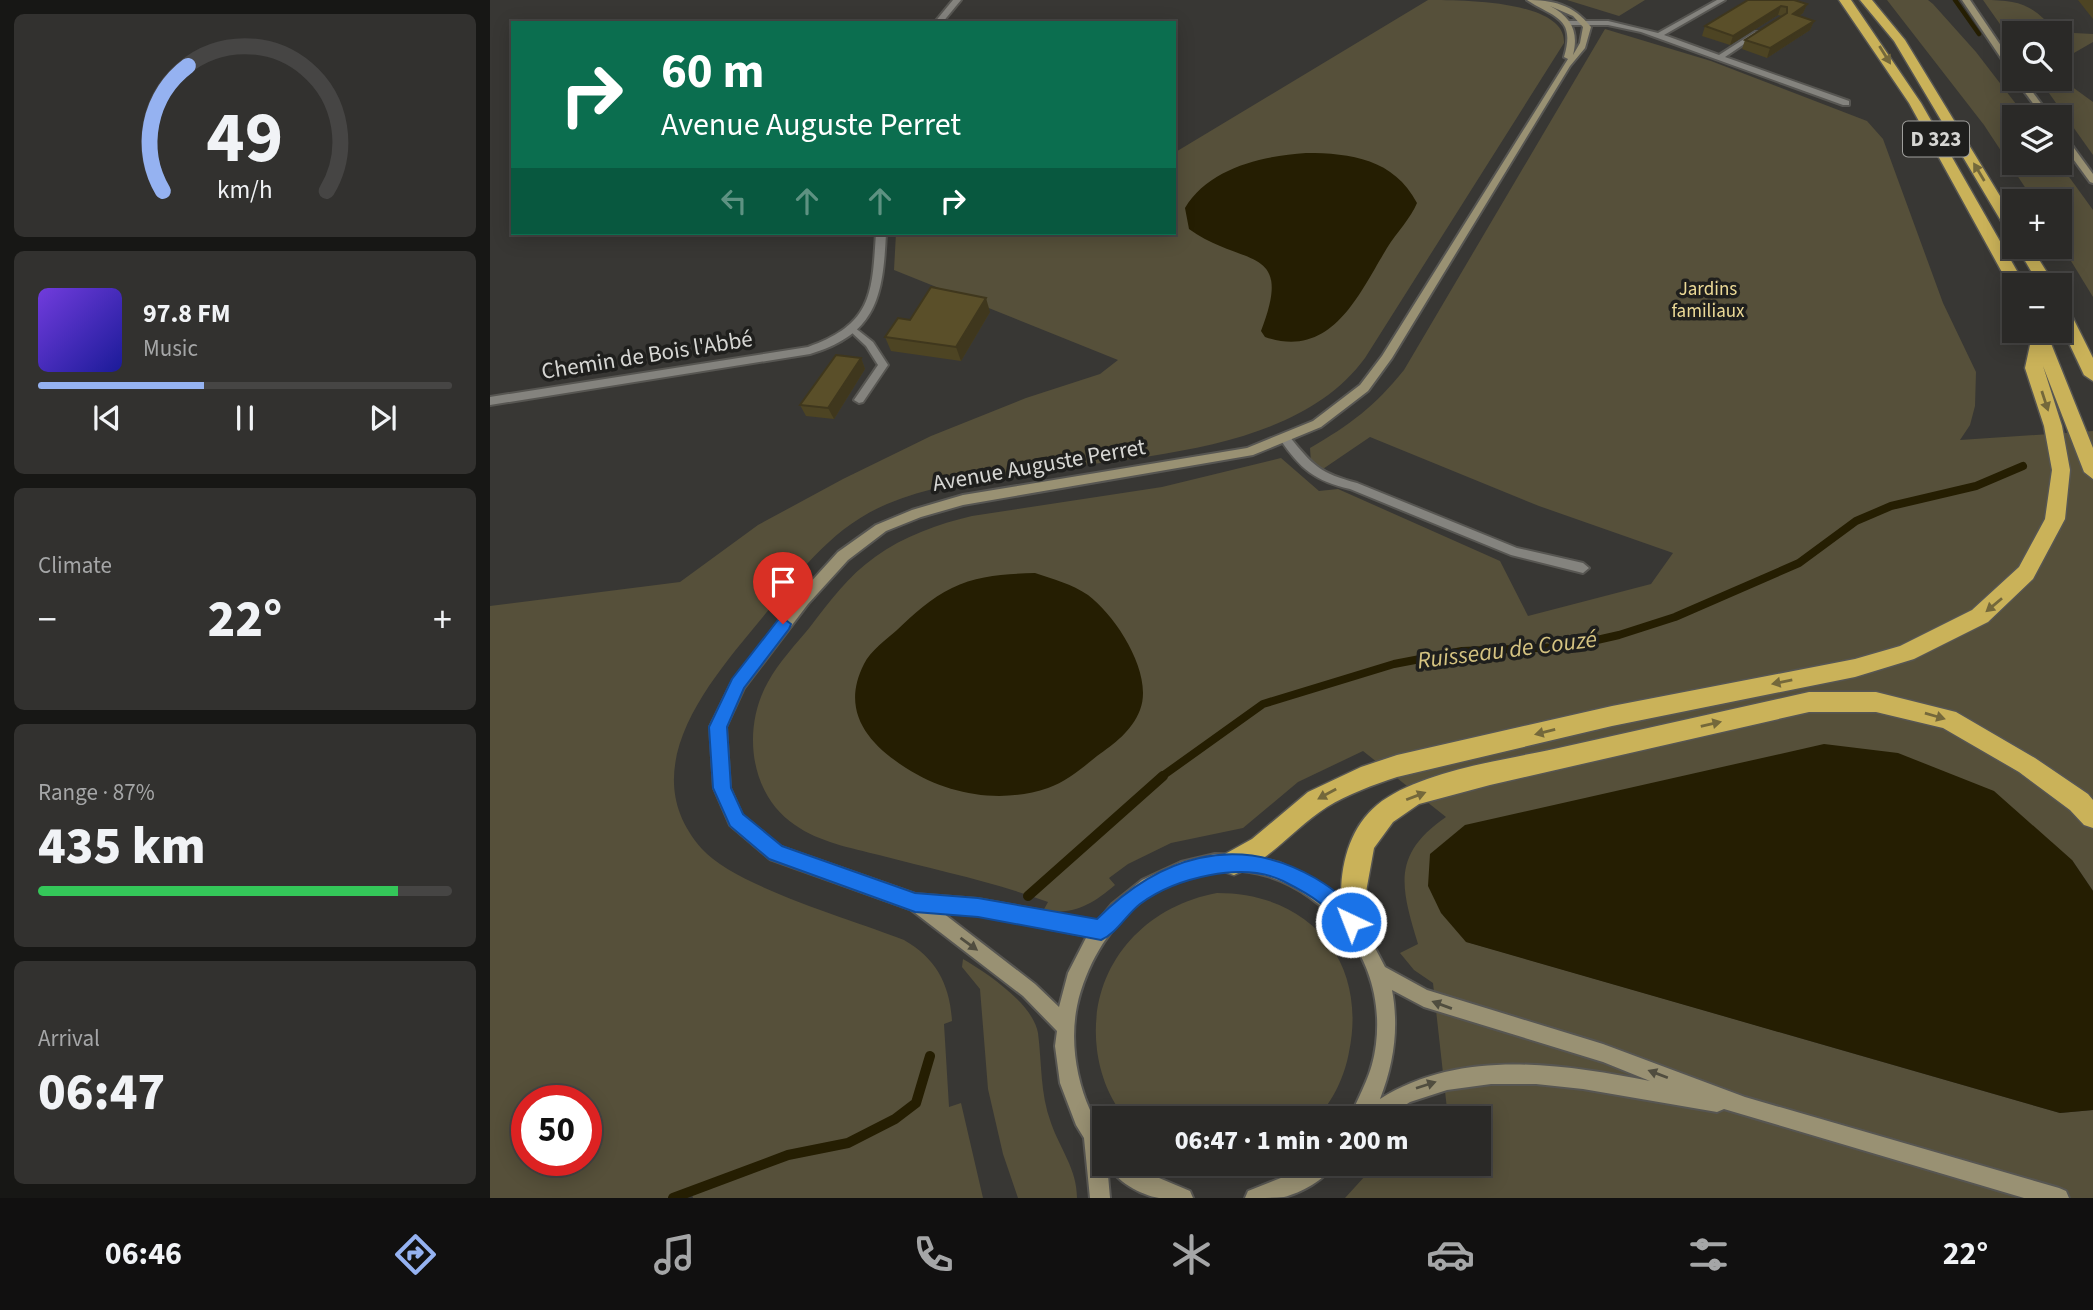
<!DOCTYPE html>
<meta charset="utf-8">
<style>
:root{--surface:#2a2927;--page:#32312f;--text:#f1f3f6;--muted:#a5a6a7;--line:#464544;--accent:#95b2f1}
body{margin:0;font-family:"Source Sans 3",sans-serif;background:var(--page);color:var(--text);height:100vh;display:flex;flex-direction:column;font-size:26px;white-space:nowrap}
*{box-sizing:border-box;margin:0}
p{font-size:23px;color:var(--muted)}
.icon{flex:none;width:38px;height:38px;fill:none;stroke:currentColor;stroke-width:2;stroke-linecap:round;stroke-linejoin:round}
.map{position:relative;flex:1;overflow:hidden}
.drawer{display:flex;flex-direction:column;gap:14px;padding:14px;background:#171715;width:490px}
.drawer>*{flex:none}
.hud{position:absolute;left:21px;top:21px;width:665px;height:214px;border-radius:0px;box-shadow:0 4px 18px #0003,0 0 0 2px var(--line);background:#0b6e4f;color:#fff;overflow:hidden}
.controls{position:absolute;left:1512px;top:21px;display:grid;gap:14px}
.controls a{display:grid;place-items:center;width:70px;height:70px;border-radius:0px;background:var(--surface);box-shadow:0 4px 18px #0003,0 0 0 2px var(--line);font-size:35px}
.speed{position:absolute;left:21px;top:1085px;display:flex;gap:14px;font-size:35px;font-weight:700;text-align:center}
.speed>*{display:grid;place-content:center;width:91px;height:91px;border-radius:50%;background:var(--surface);box-shadow:0 4px 18px #0003,0 0 0 2px var(--line);line-height:1}
.speed .limit{border:10px solid #d22;background:#fff;color:#111}
.pin{position:absolute;display:grid;place-items:center;width:60px;height:60px;color:#fff;margin:-72px -30px;border-radius:50% 50% 50% 0;rotate:-45deg;box-shadow:0 0 7px #0007}
.pin .icon{rotate:45deg}
.me{position:absolute;width:77px;margin:-38px;rotate:317deg;stroke-linejoin:round;filter:drop-shadow(0 0 5px #0008)}
.turn{display:flex;align-items:center;gap:24px;height:147px;padding:0 35px;font-size:32px}
.turn .icon{width:91px;height:91px;stroke-width:2.5}
.turn b{display:block;font-size:49px;line-height:60px}
.lanes{display:flex;align-items:center;height:66px;padding:0 35px;background:#0003;justify-content:center;gap:35px;direction:ltr}
.lanes .off{opacity:.35}
.big{font-size:52px;font-weight:800;line-height:1.1}
.drawer .card{flex:1;display:flex;flex-direction:column;justify-content:center;gap:10px;min-width:0;padding:0 24px;border-radius:10px;background:var(--page)}
.drawer .dial{align-items:center;gap:0}
.dial svg{height:182px;overflow:visible;fill:none;stroke:var(--line);stroke-width:7;stroke-linecap:round;text-anchor:middle}
.dial text{fill:var(--text);stroke:none}
.song{display:flex;align-items:center;gap:21px}
.cover{width:84px;height:84px;border-radius:10px;background:linear-gradient(135deg,hsl(260 70% 55%),hsl(240 70% 35%))}
.played{height:7px;border-radius:4px;background:linear-gradient(90deg,var(--accent) 40%,var(--line) 40%)}
.keys{display:flex;justify-content:space-around;direction:ltr}
.heat{display:flex;justify-content:space-between;align-items:center;font-size:38px;direction:ltr}
.charge{height:10px;border-radius:5px;background:linear-gradient(90deg,#34c759 87%,var(--line) 0)}
.trip{position:absolute;left:602px;top:1106px;width:399px;height:70px;border-radius:0px;background:var(--surface);box-shadow:0 4px 18px #0003,0 0 0 2px var(--line);font-weight:800;line-height:70px;text-align:center}
.dock{display:flex;height:112px;justify-content:space-around;align-items:center;background:#111010;color:var(--muted)}
.dock .icon{width:49px;height:49px}
.dock .selected{color:var(--accent)}
.dock b{font-size:32px;color:var(--text)}
main{display:flex;flex:1;min-height:0}
.map>svg:first-child{display:block}
.green{fill:#56503a;fill-rule:evenodd}
.water{fill:#251e02}
.lines{fill:none;stroke-linecap:round;stroke-linejoin:round}
.stream-far2{stroke:#251e02;stroke-width:4.5}
.stream-far1{stroke:#251e02;stroke-width:8}
.stream{stroke:#251e02;stroke-width:10}
.lane-casing{stroke:#575652;stroke-width:4}
.street-casing{stroke:#575652;stroke-width:4}
.secondary-casing{stroke:#575652;stroke-width:4}
.highway-casing{stroke:#575652;stroke-width:3}
.lane{fill:#84837e;fill-rule:evenodd}
.street{fill:#84837e;fill-rule:evenodd}
.secondary{fill:#999173;fill-rule:evenodd}
.highway{fill:#cab259;fill-rule:evenodd}
.wall{fill:#4d4423}
.shaded-wall{fill:#3f371d}
.building{fill:#5a4f29;stroke:#3f371d;stroke-width:2}
.oneway{fill:#74683b}
.oneway2{fill:#504d3f}
.route{fill:#1a73e8;stroke:#114b97;stroke-width:2}
.labels{text-anchor:middle;dominant-baseline:central;stroke-width:7;stroke-linejoin:round;paint-order:stroke}
.far-park-label{font-size:19px;fill:#ecda97;stroke:#1f1f1d}
.shield{fill:#1f1f1d;stroke:#9f9f9c;stroke-width:2}
.shield-label{font-size:21px;font-weight:bold;fill:#d6d6d3}
.street-label{font-size:23px;fill:#d6d6d3;stroke:#1f1f1d}
.water-label{font-size:24px;font-style:italic;fill:#d5c381;stroke:#1f1f1d}
</style>
<main>
<section class="drawer">
<div class="card dial"><svg viewBox="0 0 100 80">
<path d="M14 69A42 42 0 1 1 86 69"/>
<path d="M14 69A42 42 0 0 1 25 14" stroke="#95b2f1"/>
<text x="50" y="56" font-size="32" font-weight="700">49</text>
<text x="50" y="72" font-size="11">km/h</text>
</svg></div>
<div class="card">
<div class="song"><i class="cover"></i><div><b>97.8 FM</b><p>Music</p></div></div>
<div class="played"></div>
<div class="keys"><svg class="icon" aria-label="previous" viewBox="0 0 24 24"><path d="M18 5L8 12l10 7zM5 5v14"/></svg><svg class="icon" aria-label="pause" viewBox="0 0 24 24"><path d="M8 5v14M16 5v14"/></svg><svg class="icon" aria-label="next" viewBox="0 0 24 24"><path d="M6 5l10 7-10 7zM19 5v14"/></svg></div>
</div>
<div class="card"><p>Climate</p>
<div class="heat"><a>−</a><b class="big">22°</b><a>+</a></div>
</div>
<div class="card"><p>Range · 87%</p><b class="big">435 km</b><div class="charge"></div></div>
<div class="card"><p>Arrival</p><b class="big">06:47</b></div>
</section>
<div class="map">
<svg width="1603" height="1198" viewBox="0 0 1603 1198">
<rect width="100%" height="100%" fill="#383734"/>
<!-- green -->
<g class="green">
<path d="M 938,0 C 971,0 1076,0 1074,43 L 875,358 C 782,485 533,447 397,504 C 342,527 309,573 272,618 C 221,680 141,769 212,849 C 246,887 364,920 414,940 C 446,958 460,985 462,1021 L 454,1024 L 459,1107 L 471,1103 L 493,1198 L 203,1198 L 201,1191 L 183,1198 L 0,1198 L 0,606 L 190,582 L 268,525 L 353,479 L 441,436 L 536,398 L 610,374 L 628,360 L 404,270 L 406,233 L 684,233 L 684,153 ZM 37,1101 L 96,1101 L 96,1160 L 37,1160 Z"/>
<path d="M 1077,0 L 1155,0 L 1129,16 Z"/>
<path d="M 1397,0 L 1438,0 L 1443,4 L 1486,52 L 1536,117 L 1524,117 L 1524,163 L 1569,163 L 1603,210 L 1603,297 L 1570,243 L 1570,201 L 1544,201 L 1494,125 Z"/>
<path d="M 1493,0 C 1528,0 1544,4 1565,32 L 1603,34 L 1603,42 L 1570,61 L 1570,33 L 1524,33 L 1524,44 Z"/>
<path d="M 1115,29 L 1221,61 L 1377,121 L 1393,139 L 1453,303 L 1486,372 L 1485,406 L 1480,425 L 1470,440 L 1603,431 L 1603,891 L 1582,860 L 977,942 L 1570,1113 L 1603,1110 L 1603,1198 L 855,1198 L 886,1164 L 989,1164 L 989,1118 L 936,1118 L 957,1109 L 943,983 L 924,970 L 910,953 L 928,944 C 911,887 901,855 956,817 L 873,751 L 808,782 L 753,828 L 681,843 L 638,864 L 619,878 L 625,885 C 603,904 584,915 553,911 L 558,902 C 504,882 446,870 389,855 C 361,848 329,842 305,825 C 259,794 252,728 278,682 C 289,662 306,644 320,627 C 340,601 358,576 385,557 C 414,536 448,524 482,516 L 672,487 L 791,458 L 829,491 L 848,489 L 1010,561 L 1038,616 L 1161,584 L 1183,553 L 1049,506 L 880,437 L 827,473 L 821,463 L 820,448 C 860,425 885,406 914,370 Z"/>
<path d="M 1570,78 L 1603,102 L 1603,155 L 1549,79 Z"/>
<path d="M 727,893 C 819,893 878,960 859,1052 C 855,1075 843,1102 826,1118 L 636,1118 C 620,1101 610,1074 607,1050 C 597,970 651,907 727,893 Z"/>
<path d="M 473,959 C 497,973 543,1004 548,1033 C 552,1064 550,1093 561,1123 C 570,1149 587,1169 587,1198 L 528,1198 L 513,1154 L 498,1089 L 490,989 L 472,967 Z"/>
</g>
<!-- water -->
<g class="water">
<path d="M 816,153 C 861,153 904,159 927,203 C 921,218 907,232 897,248 C 869,294 842,360 775,337 L 771,331 C 805,243 752,268 699,229 L 695,208 C 719,168 772,156 816,153 Z"/>
<path d="M 545,573 C 563,579 582,584 598,595 C 626,616 664,674 650,710 C 642,731 624,744 607,756 C 592,768 576,782 558,788 C 511,804 458,795 416,768 C 378,744 350,711 374,664 C 380,651 397,639 407,630 C 424,614 441,598 462,588 C 488,575 516,574 545,573 Z"/>
<path d="M 1334,744 L 1408,753 L 1504,791 L 1582,860 L 1603,891 L 1603,1110 L 1570,1113 L 976,942 L 951,913 L 938,886 L 940,854 L 975,825 Z"/>
</g>
<g class="lines">
<!-- stream-far2 -->
<path class="stream-far2" d="M 1465,0 L 1489,34"/>
<!-- stream-far1 -->
<path class="stream-far1" d="M 671,777 L 773,704 L 904,664 L 972,651 L 1076,647 L 1129,635 L 1185,617 L 1309,563 L 1366,521 L 1401,506 L 1486,486 L 1533,466"/>
<!-- stream -->
<g class="stream">
<path d="M 538,896 L 673,776"/>
<path d="M 183,1198 L 298,1155 L 358,1143 L 405,1119 L 426,1103 L 440,1056"/>
</g>
<!-- lane casing -->
<g class="lane-casing">
<g id="lane">
<path d="M 1227,0 L 1235,0 L 1174,35 L 1229,55 L 1265,32 L 1269,32 L 1269,34 L 1235,57 L 1359,101 L 1359,105 L 1353,105 L 1151,32 L 1118,25 L 1078,25 L 1075,23 L 1078,21 L 1118,21 L 1168,33 Z"/>
<path d="M 364,327 L 383,342 L 398,365 L 373,402 L 369,403 L 364,400 L 388,365 L 376,346 L 359,330 Z"/>
<path d="M 795,435 L 799,436 C 823,466 830,473 867,483 L 1027,548 L 1093,563 L 1099,568 L 1093,573 L 1021,555 L 860,489 C 825,481 810,469 790,439 Z"/>
</g>
</g>
<!-- street casing -->
<g class="street-casing">
<g id="street">
<path d="M 463,0 L 471,0 L 452,23 L 444,23 Z"/>
<path d="M 386,233 L 396,233 C 393,296 387,334 320,354 L 0,405 L 0,397 L 318,347 C 382,324 382,295 386,233 Z"/>
</g>
</g>
<!-- secondary casing -->
<g class="secondary-casing">
<g id="secondary">
<path d="M 1037,0 C 1062,0 1083,4 1101,27 L 1095,48 L 1080,66 L 902,358 L 878,391 L 831,427 L 763,455 L 473,505 L 431,517 L 396,531 L 358,560 L 318,604 L 254,688 L 236,727 L 240,788 L 252,815 L 291,847 L 425,894 L 488,899 L 608,921 L 622,904 L 652,880 L 691,862 L 725,854 L 758,855 L 790,863 L 825,880 L 852,901 L 874,927 L 895,967 L 937,990 L 1113,1044 L 1255,1097 L 1569,1188 L 1576,1191 L 1579,1198 L 1534,1198 L 1234,1109 L 1227,1112 L 1093,1089 L 1046,1084 L 1001,1084 L 957,1090 L 920,1102 L 895,1118 L 860,1118 C 871,1090 882,1076 886,1044 C 891,1003 880,962 854,930 C 762,818 617,875 587,1006 C 580,1040 586,1079 600,1110 C 603,1118 611,1124 614,1132 C 617,1141 614,1155 614,1164 L 617,1164 L 620,1198 L 600,1198 L 594,1138 L 586,1125 L 570,1083 L 565,1046 L 567,1031 L 533,996 L 420,909 L 280,859 L 240,825 L 224,788 L 220,727 L 241,684 L 308,596 L 348,552 L 386,525 L 422,510 L 473,495 L 757,448 L 823,421 L 870,385 L 892,356 L 1078,59 L 1074,57 C 1086,17 1064,18 1037,0 ZM 1060,6 L 1083,16 L 1093,27 L 1090,43 L 1083,55 C 1089,31 1081,17 1060,6 ZM 453,913 L 488,915 L 597,936 L 578,973 L 569,1007 L 545,984 ZM 902,990 L 934,1007 L 1113,1062 L 1160,1081 C 1071,1064 971,1048 890,1099 C 904,1063 909,1028 902,990 Z"/>
<path d="M 1472,0 L 1480,0 L 1524,65 L 1524,73 L 1521,73 Z"/>
<path d="M 1525,79 L 1533,79 L 1561,117 L 1553,117 Z"/>
<path d="M 1570,132 L 1573,133 L 1603,174 L 1603,183 L 1600,182 L 1570,141 Z"/>
<path d="M 618,1164 L 643,1164 L 650,1170 L 700,1191 L 703,1198 C 692,1198 679,1198 669,1198 C 651,1195 625,1181 618,1164 Z"/>
<path d="M 816,1164 L 843,1164 C 836,1180 810,1193 794,1197 C 782,1198 767,1198 755,1198 L 758,1191 L 801,1174 Z"/>
</g>
</g>
<!-- highway casing -->
<g class="highway-casing">
<g id="highway">
<path d="M 1349,0 L 1361,0 L 1431,103 L 1535,285 L 1524,285 L 1524,289 L 1519,285 L 1419,103 Z"/>
<path d="M 1370,0 L 1382,0 L 1415,40 L 1524,219 L 1524,235 L 1517,231 L 1404,41 Z"/>
<path d="M 1527,247 L 1541,247 L 1565,285 L 1549,285 Z"/>
<path d="M 1570,303 L 1578,308 L 1603,358 L 1603,381 L 1594,375 L 1570,324 Z"/>
<path d="M 1543,331 L 1555,331 L 1558,336 L 1603,448 L 1603,479 L 1594,472 L 1553,366 L 1572,426 L 1580,470 L 1575,519 L 1543,579 L 1498,622 L 1424,659 L 1365,677 L 1122,726 L 907,777 C 883,785 858,794 837,807 C 804,828 781,860 744,875 L 735,872 L 731,863 L 735,854 L 762,839 L 818,792 L 871,767 L 907,755 L 1122,706 L 1365,659 L 1410,646 L 1482,610 L 1529,567 L 1555,519 L 1562,470 L 1554,426 L 1535,368 Z"/>
<path d="M 1319,692 L 1386,692 L 1466,712 L 1545,758 L 1598,794 L 1603,800 L 1603,828 L 1594,825 L 1580,810 L 1529,772 L 1453,728 L 1386,712 L 1319,712 L 1000,785 L 929,804 L 903,822 L 884,848 L 876,892 L 883,934 L 879,943 L 870,947 L 861,943 C 843,901 849,836 887,805 C 927,772 1013,760 1064,749 C 1149,730 1234,711 1319,692 Z"/>
</g>
</g>
<!-- lane -->
<use href="#lane" class="lane"/>
<!-- street -->
<use href="#street" class="street"/>
<!-- secondary -->
<use href="#secondary" class="secondary"/>
<!-- highway -->
<use href="#highway" class="highway"/>
</g>
<!-- wall -->
<g class="wall">
<path d="M 1258,0 L 1317,4 L 1313,13 L 1309,16 L 1324,21 L 1320,30 L 1277,58 L 1252,49 L 1255,40 L 1292,16 L 1288,15 L 1240,45 L 1212,36 L 1215,26 Z"/>
<path d="M 1588,0 L 1603,0 L 1603,19 Z"/>
<path d="M 500,312 L 471,361 L 401,351 L 395,337 L 420,320 Z"/>
<path d="M 371,358 L 375,369 L 344,419 L 316,416 L 310,405 Z"/>
</g>
<!-- shaded-wall -->
<g class="shaded-wall">
<path d="M 1317,4 L 1313,13 L 1299,23 L 1303,14 Z"/>
<path d="M 1291,6 L 1288,15 L 1240,45 L 1243,36 Z"/>
<path d="M 1324,21 L 1320,30 L 1277,58 L 1280,48 Z"/>
<path d="M 496,298 L 500,312 L 471,361 L 466,347 Z"/>
<path d="M 371,358 L 375,369 L 344,419 L 338,408 Z"/>
</g>
<!-- building -->
<g class="building">
<path d="M 1258,0 L 1304,0 L 1317,4 L 1303,14 L 1324,21 L 1280,48 L 1255,40 L 1297,13 L 1297,7 L 1291,6 L 1243,36 L 1215,26 Z"/>
<path d="M 441,287 L 496,298 L 466,347 L 395,337 L 408,318 L 420,320 Z"/>
<path d="M 346,355 L 371,358 L 338,408 L 310,405 Z"/>
</g>
<!-- one-way arrows -->
<defs><path id="oneway-solid" d="M-6-.8H1V-3.2L6.5 0L1 3.2V.8H-6Z" transform="scale(1.75)"/></defs>
<g class="oneway">
<use href="#oneway-solid" transform="translate(1395 55) rotate(58)"/>
<use href="#oneway-solid" transform="translate(1489 172) rotate(-121)"/>
<use href="#oneway-solid" transform="translate(1555 401) rotate(72)"/>
<use href="#oneway-solid" transform="translate(1504 605) rotate(140)"/>
<use href="#oneway-solid" transform="translate(1292 682) rotate(169)"/>
<use href="#oneway-solid" transform="translate(1445 716) rotate(16)"/>
<use href="#oneway-solid" transform="translate(1221 724) rotate(-13)"/>
<use href="#oneway-solid" transform="translate(1055 732) rotate(166)"/>
<use href="#oneway-solid" transform="translate(837 794) rotate(151)"/>
<use href="#oneway-solid" transform="translate(926 796) rotate(-21)"/>
</g>
<g class="oneway2">
<use href="#oneway-solid" transform="translate(479 944) rotate(36)"/>
<use href="#oneway-solid" transform="translate(952 1005) rotate(-160)"/>
<use href="#oneway-solid" transform="translate(1168 1074) rotate(-159)"/>
<use href="#oneway-solid" transform="translate(936 1085) rotate(-18)"/>
</g>
<!-- route -->
<path class="route" d="M 293,618 L 301,624 L 299,629 L 254,688 L 237,727 L 241,788 L 253,814 L 292,846 L 425,893 L 488,898 L 607,919 C 669,857 745,832 825,878 C 842,888 863,904 871,922 L 868,929 L 861,932 C 848,927 840,913 830,903 C 820,895 805,887 793,881 C 752,861 685,878 650,904 C 636,915 627,933 611,940 L 488,917 L 425,912 L 279,859 L 240,826 L 223,788 L 219,727 L 242,679 L 288,620 Z"/>
<g class="labels">
<!-- far-park labels -->
<g class="far-park-label">
<text x="1218" y="289">Jardins<tspan x="1218" dy="22">familiaux</tspan></text>
</g>
<!-- shield labels -->
<rect class="shield" x="1413" y="121.5" width="66" height="35" rx="5"/>
<g class="shield-label">
<text x="1446" y="139">D 323</text>
</g>
<!-- street labels -->
<g class="street-label">
<text transform="translate(157 355) rotate(-9)">Chemin de Bois l'Abbé</text>
<text transform="translate(549 465) rotate(-10)">Avenue Auguste Perret</text>
</g>
<!-- water labels -->
<g class="water-label">
<text transform="translate(1017 650) rotate(-7)">Ruisseau de Couzé</text>
</g>
</g>
</svg>
<div class="controls">
<a><svg class="icon" aria-label="search" viewBox="0 0 24 24"><circle cx="10" cy="10" r="6"/><path d="M15 15l6 6"/></svg></a>
<a><svg class="icon" aria-label="layers" viewBox="0 0 24 24"><path d="M12 4l9 5-9 5-9-5zM3 14l9 5 9-5"/></svg></a>
<a>+</a>
<a>−</a>
</div>
<div class="speed"><div class="limit">50</div></div>
<div class="pin" style="left:293px;top:624px;background:#d93025"><svg class="icon" aria-label="arrive" viewBox="0 0 24 24"><path d="M6 21V4h12l-3 4 3 4H6"/></svg></div>
<svg class="me" style="left:861px;top:922px" viewBox="-20 -20 40 40"><circle r="17" fill="#1a73e8" stroke="#fff" stroke-width="3"/><path d="M0-11L8 9 0 5-8 9z" fill="#fff"/></svg>
<div class="trip">06:47 · 1 min · 200 m</div>
<div class="hud">
<div class="turn"><svg class="icon" aria-label="right" viewBox="0 0 24 24"><path d="M7 20v-9h11M14 6l5 5-5 5"/></svg><div><b>60 m</b>Avenue Auguste Perret</div></div>
<div class="lanes"><svg class="icon off" aria-label="left" viewBox="0 0 24 24"><path d="M17 20v-9H6M10 6l-5 5 5 5"/></svg><svg class="icon off" aria-label="ahead" viewBox="0 0 24 24"><path d="M12 20V5M6 11l6-6 6 6"/></svg><svg class="icon off" aria-label="ahead" viewBox="0 0 24 24"><path d="M12 20V5M6 11l6-6 6 6"/></svg><svg class="icon" aria-label="right" viewBox="0 0 24 24"><path d="M7 20v-9h11M14 6l5 5-5 5"/></svg></div>
</div>
</div>
</main>
<nav class="dock">
<b>06:46</b>
<svg class="icon selected" aria-label="directions" viewBox="0 0 24 24"><path d="M12 3l9 9-9 9-9-9zM9 14v-3h6M13 9l2 2-2 2"/></svg>
<svg class="icon" aria-label="music" viewBox="0 0 24 24"><path d="M9 18V5l10-2v13"/><circle cx="6" cy="18" r="3"/><circle cx="16" cy="16" r="3"/></svg>
<svg class="icon" aria-label="phone" viewBox="0 0 24 24"><path d="M5 4h4l2 5-3 2q2 4 5 5l2-3 5 2v4C11 20 4 13 5 4z"/></svg>
<svg class="icon" aria-label="climate" viewBox="0 0 24 24"><path d="M12 3v18M4 7l16 10M4 17L20 7"/></svg>
<svg class="icon" aria-label="car" viewBox="0 0 24 24"><path d="M5 17H2v-5l4-1 3-4h7l3 4 3 1v5h-3M9 17h6M6 11h13"/><circle cx="7" cy="17" r="2"/><circle cx="17" cy="17" r="2"/></svg>
<svg class="icon" aria-label="filters" viewBox="0 0 24 24"><path d="M4 7h16M4 17h16"/><circle cx="9" cy="7" r="2"/><circle cx="15" cy="17" r="2"/></svg>
<b>22°</b>
</nav>
